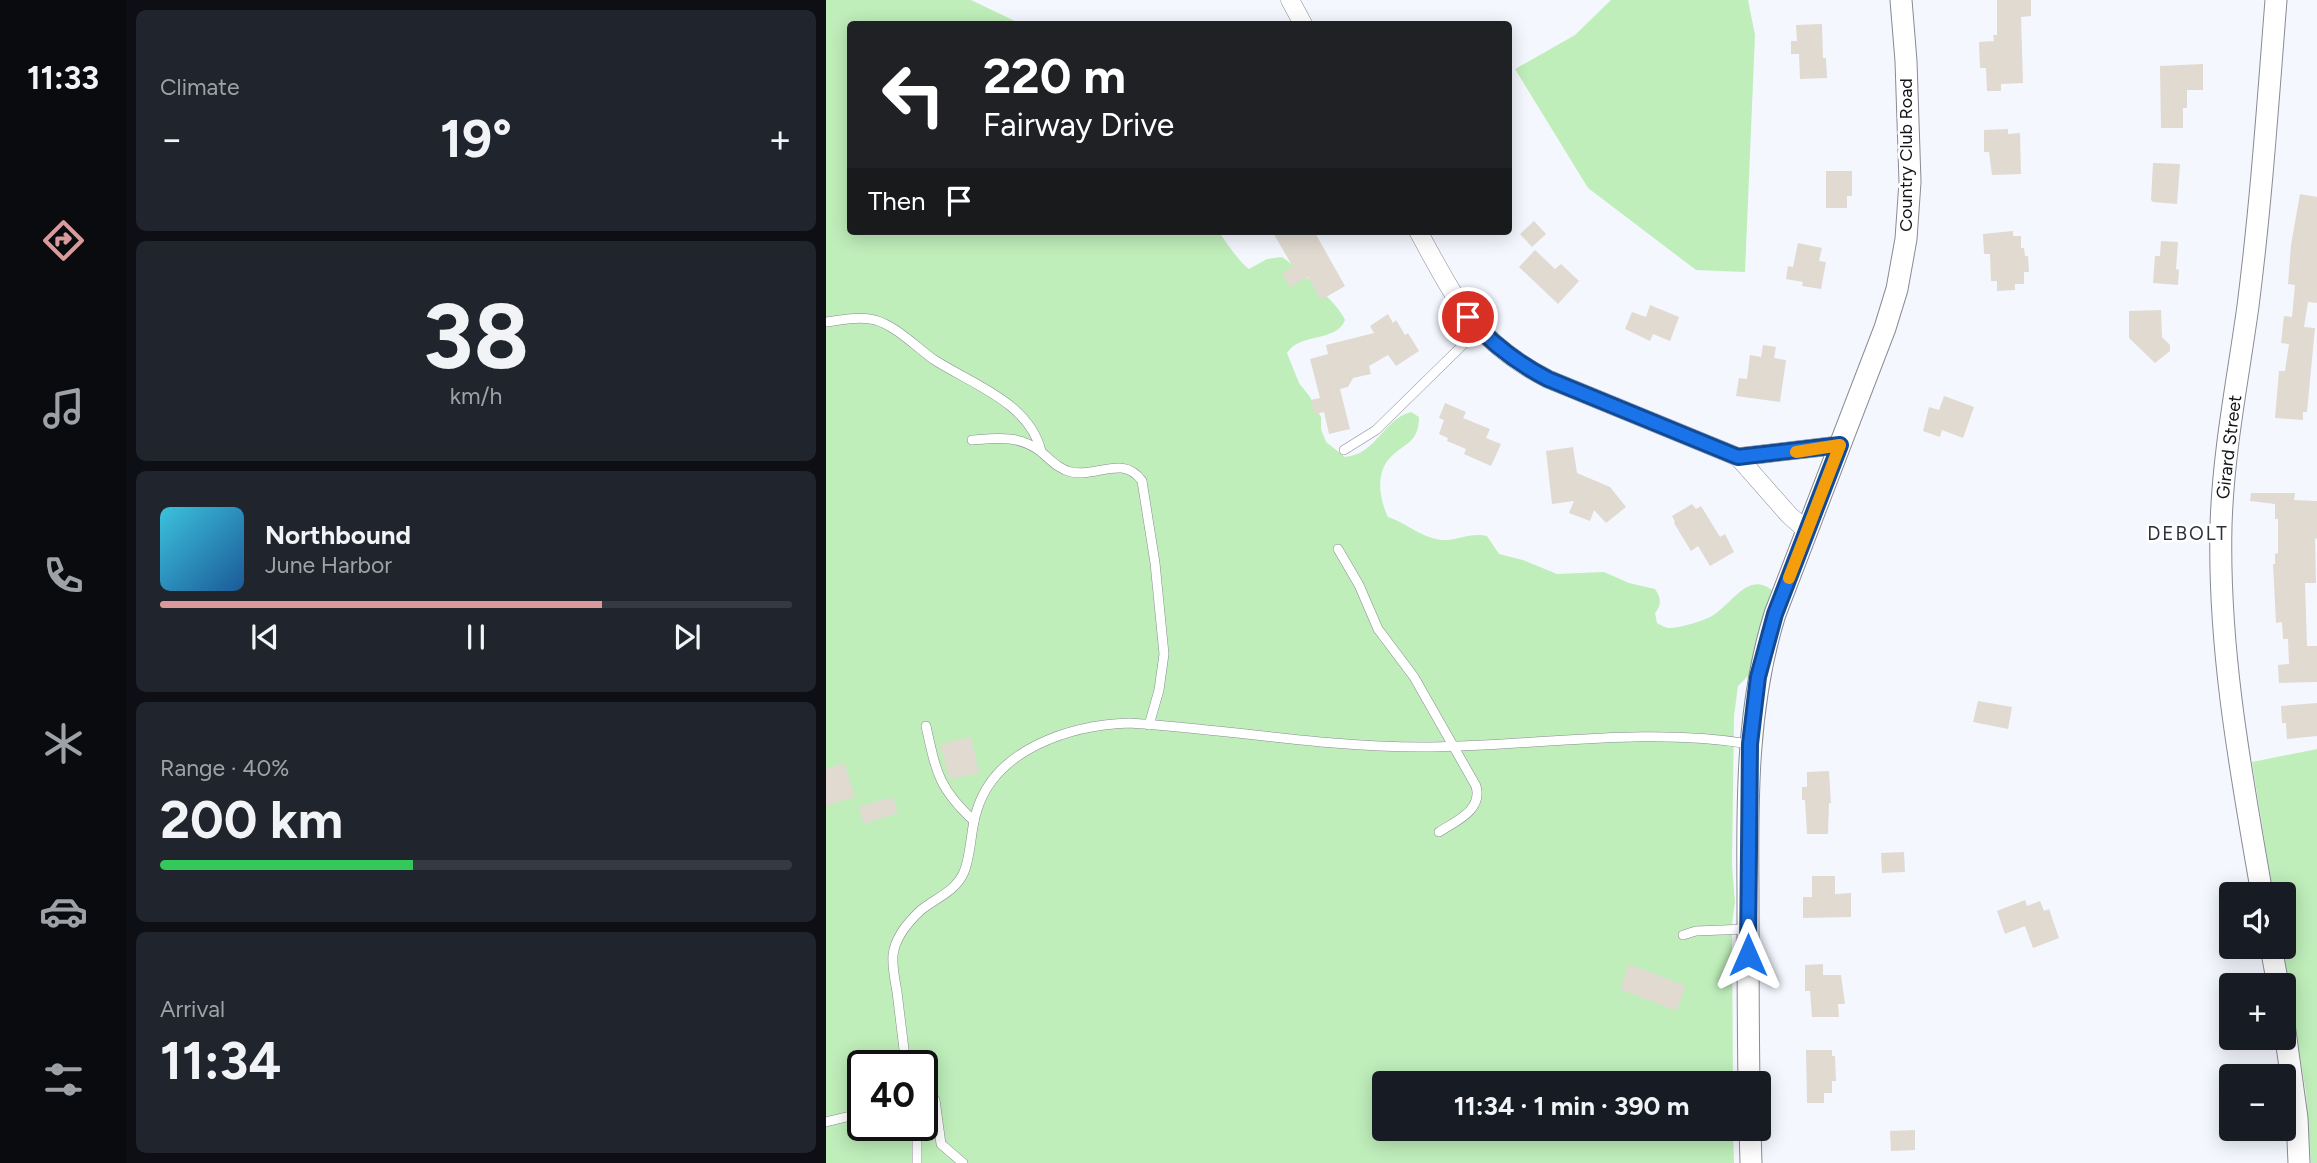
<!DOCTYPE html>
<meta charset="utf-8">
<style>
:root{--surface:#171b24;--page:#20242c;--text:#f1f3f6;--muted:#9ea1a6;--line:#363941;--accent:#da9a9c}
body{margin:0;font-family:Figtree,sans-serif;background:var(--page);color:var(--text);height:100vh;display:flex;flex-direction:column;font-size:26px;white-space:nowrap}
*{box-sizing:border-box;margin:0}
p{font-size:23px;color:var(--muted)}
.icon{flex:none;width:38px;height:38px;fill:none;stroke:currentColor;stroke-width:2;stroke-linecap:round;stroke-linejoin:round}
.map{position:relative;flex:1;overflow:hidden}
.panel{display:flex;flex-direction:column;gap:10px;padding:10px;background:#0d0f14;width:700px}
.panel>*{flex:none}
.guide{position:absolute;left:21px;top:21px;width:665px;height:214px;border-radius:7px;box-shadow:0 4px 18px #0003;background:#202124;color:#fff;overflow:hidden}
.controls{position:absolute;left:1393px;top:882px;display:grid;gap:14px}
.controls a{display:grid;place-items:center;width:77px;height:77px;border-radius:7px;background:var(--surface);box-shadow:0 4px 18px #0003;font-size:35px}
.speed{position:absolute;left:21px;top:1050px;display:flex;gap:14px;font-size:35px;font-weight:700;text-align:center}
.speed>*{display:grid;place-content:center;width:91px;height:91px;border-radius:50%;background:var(--surface);box-shadow:0 4px 18px #0003;line-height:1}
.speed .limit{border:4px solid #111;border-radius:10px;background:#fff;color:#111}
.pin{position:absolute;display:grid;place-items:center;width:60px;height:60px;color:#fff;margin:-30px;border:4px solid #fff;border-radius:50%;box-shadow:0 2px 7px #0007}
.me{position:absolute;width:77px;margin:-38px;rotate:0deg;stroke-linejoin:round;filter:drop-shadow(0 0 5px #0008)}
.turn{display:flex;align-items:center;gap:24px;height:147px;padding:0 21px;font-size:32px}
.turn .icon{width:91px;height:91px;stroke-width:2.5}
.turn b{display:block;font-size:49px;line-height:60px}
.then{display:flex;align-items:center;height:66px;padding:0 21px;background:#0003;gap:14px;font-size:26px}
.big{font-size:52px;font-weight:700;line-height:1.1}
.panel .tile{flex:1;display:flex;flex-direction:column;justify-content:center;gap:10px;min-width:0;padding:0 24px;border-radius:10px;background:var(--page)}
.panel .dial{align-items:center;gap:0}
.dial b{font-size:91px;line-height:1}
.song{display:flex;align-items:center;gap:21px}
.cover{width:84px;height:84px;border-radius:10px;background:linear-gradient(135deg,hsl(190 70% 55%),hsl(210 70% 35%))}
.played{height:7px;border-radius:4px;background:linear-gradient(90deg,var(--accent) 70%,var(--line) 70%)}
.keys{display:flex;justify-content:space-around;direction:ltr}
.heat{display:flex;justify-content:space-between;align-items:center;font-size:38px;direction:ltr}
.charge{height:10px;border-radius:5px;background:linear-gradient(90deg,#34c759 40%,var(--line) 0)}
.trip{position:absolute;left:546px;top:1071px;width:399px;height:70px;border-radius:7px;background:var(--surface);box-shadow:0 4px 18px #0003;font-weight:700;line-height:70px;text-align:center}
main{display:flex;flex:1;min-height:0}
.dock{display:flex;flex-direction:column;width:126px;justify-content:space-around;align-items:center;background:#090b0e;color:var(--muted)}
.dock .icon{width:49px;height:49px}
.dock .current{color:var(--accent)}
.dock b{font-size:32px;color:var(--text)}
.map>svg:first-child{display:block}
.green{fill:#bfeeba;fill-rule:evenodd}
.building{fill:#e0dad1}
.lines{fill:none;stroke-linecap:round;stroke-linejoin:round}
.service-casing{stroke:#898b94;stroke-width:10}
.minor-casing{stroke:#898b94;stroke-width:19}
.tertiary-casing{stroke:#898b94;stroke-width:23}
.service{stroke:#fff;stroke-width:9}
.minor{stroke:#fff;stroke-width:18}
.tertiary{stroke:#fff;stroke-width:21}
.route-casing{stroke:#114b97;stroke-width:18}
.route{stroke:#1a73e8;stroke-width:12}
.slow{stroke:#f59e0b;stroke-width:12}
.labels{text-anchor:middle;dominant-baseline:central;stroke-width:5;stroke-linejoin:round;paint-order:stroke}
.street-label{font-size:18px;fill:#131417;stroke:#fff}
.neighbourhood-label{font-size:19px;letter-spacing:2px;fill:#2f3138;stroke:#fff}
</style>
<main>
<nav class="dock">
<b>11:33</b>
<svg class="icon current" aria-label="directions" viewBox="0 0 24 24"><path d="M12 3l9 9-9 9-9-9zM9 14v-3h6M13 9l2 2-2 2"/></svg>
<svg class="icon" aria-label="music" viewBox="0 0 24 24"><path d="M9 18V5l10-2v13"/><circle cx="6" cy="18" r="3"/><circle cx="16" cy="16" r="3"/></svg>
<svg class="icon" aria-label="phone" viewBox="0 0 24 24"><path d="M5 4h4l2 5-3 2q2 4 5 5l2-3 5 2v4C11 20 4 13 5 4z"/></svg>
<svg class="icon" aria-label="climate" viewBox="0 0 24 24"><path d="M12 3v18M4 7l16 10M4 17L20 7"/></svg>
<svg class="icon" aria-label="car" viewBox="0 0 24 24"><path d="M5 17H2v-5l4-1 3-4h7l3 4 3 1v5h-3M9 17h6M6 11h13"/><circle cx="7" cy="17" r="2"/><circle cx="17" cy="17" r="2"/></svg>
<svg class="icon" aria-label="filters" viewBox="0 0 24 24"><path d="M4 7h16M4 17h16"/><circle cx="9" cy="7" r="2"/><circle cx="15" cy="17" r="2"/></svg>
</nav>
<section class="panel">
<div class="tile"><p>Climate</p>
<div class="heat"><a>−</a><b class="big">19°</b><a>+</a></div>
</div>
<div class="tile dial"><b>38</b><p>km/h</p></div>
<div class="tile">
<div class="song"><i class="cover"></i><div><b>Northbound</b><p>June Harbor</p></div></div>
<div class="played"></div>
<div class="keys"><svg class="icon" aria-label="previous" viewBox="0 0 24 24"><path d="M18 5L8 12l10 7zM5 5v14"/></svg><svg class="icon" aria-label="pause" viewBox="0 0 24 24"><path d="M8 5v14M16 5v14"/></svg><svg class="icon" aria-label="next" viewBox="0 0 24 24"><path d="M6 5l10 7-10 7zM19 5v14"/></svg></div>
</div>
<div class="tile"><p>Range · 40%</p><b class="big">200 km</b><div class="charge"></div></div>
<div class="tile"><p>Arrival</p><b class="big">11:34</b></div>
</section>
<div class="map">
<svg width="1491" height="1163" viewBox="0 0 1491 1163">
<rect width="100%" height="100%" fill="#f5f7ff"/>
<!-- green -->
<g class="green">
<path d="M 0,0 L 145,0 L 195,24 L 24,24 L 24,231 L 393,231 C 396,238 417,266 423,269 L 441,259 L 456,257 C 472,268 512,303 519,320 C 510,343 474,332 461,353 L 473,383 L 484,397 L 495,417 L 495,429 L 500,442 L 519,457 C 551,454 556,420 585,412 L 593,417 C 593,444 577,443 563,459 C 549,475 554,500 562,517 C 581,523 596,539 618,540 C 633,540 645,532 661,536 L 673,554 L 697,560 L 731,574 L 778,572 L 803,583 L 829,589 C 835,598 836,604 829,613 L 831,623 C 835,625 838,627 841,628 C 851,629 882,620 889,614 C 908,601 924,570 948,592 L 924,674 L 912,686 L 908,716 L 906,865 L 909,902 L 906,924 L 907,1083 L 558,1083 L 558,1129 L 907,1129 L 908,1163 L 0,1163 ZM 37,1066 L 96,1066 L 96,1125 L 37,1125 Z"/>
<path d="M 785,0 L 922,0 L 929,35 L 919,272 L 870,270 L 762,188 L 689,69 L 749,35 Z"/>
<path d="M 1491,749 L 1491,1163 L 1485,1163 L 1480,1093 L 1456,947 L 1458,947 L 1458,894 L 1447,894 L 1426,762 Z"/>
</g>
<!-- building -->
<g class="building">
<path d="M 1171,0 L 1205,0 L 1205,16 L 1195,17 L 1197,83 L 1175,84 L 1175,91 L 1161,91 L 1160,68 L 1154,68 L 1153,42 L 1168,41 L 1167,35 L 1171,35 Z"/>
<path d="M 996,24 L 997,58 L 1000,58 L 1001,78 L 974,79 L 973,54 L 965,54 L 965,41 L 971,41 L 970,25 Z"/>
<path d="M 1377,64 L 1377,90 L 1361,90 L 1361,108 L 1357,108 L 1357,128 L 1335,128 L 1334,66 Z"/>
<path d="M 1182,129 L 1182,134 L 1194,133 L 1195,174 L 1166,175 L 1163,152 L 1158,152 L 1158,130 Z"/>
<path d="M 1327,163 L 1354,164 L 1351,204 L 1327,202 L 1325,200 Z"/>
<path d="M 1000,171 L 1026,171 L 1026,196 L 1021,196 L 1021,208 L 1000,208 Z"/>
<path d="M 1474,194 L 1491,197 L 1491,303 L 1482,302 L 1478,327 L 1489,328 L 1481,412 L 1477,412 L 1477,420 L 1449,418 L 1453,371 L 1459,371 L 1463,344 L 1455,343 L 1458,316 L 1466,317 L 1469,285 L 1462,284 L 1465,245 Z"/>
<path d="M 708,221 L 720,234 L 706,247 L 694,234 Z"/>
<path d="M 446,231 L 488,231 L 519,286 L 495,300 L 482,277 L 464,287 L 456,273 L 467,267 Z"/>
<path d="M 1187,231 L 1187,236 L 1195,236 L 1195,248 L 1198,248 L 1199,256 L 1202,256 L 1203,272 L 1198,272 L 1198,284 L 1189,284 L 1189,290 L 1171,291 L 1171,281 L 1165,281 L 1164,254 L 1158,254 L 1157,234 Z"/>
<path d="M 1335,241 L 1352,242 L 1350,269 L 1353,270 L 1352,285 L 1327,283 L 1329,256 L 1334,256 Z"/>
<path d="M 972,243 L 996,248 L 993,261 L 1000,262 L 995,289 L 976,286 L 977,282 L 960,279 L 962,266 L 967,267 Z"/>
<path d="M 709,250 L 729,269 L 735,264 L 753,281 L 732,304 L 693,267 Z"/>
<path d="M 824,305 L 853,317 L 844,341 L 827,334 L 824,341 L 799,329 L 806,312 L 820,317 Z"/>
<path d="M 1335,310 L 1336,337 L 1344,345 L 1344,351 L 1329,363 L 1303,338 L 1303,311 Z"/>
<path d="M 562,314 L 567,323 L 570,320 L 579,335 L 582,333 L 593,351 L 570,366 L 562,355 L 543,366 L 545,374 L 527,378 L 522,387 L 514,389 L 524,429 L 503,434 L 498,412 L 489,414 L 485,400 L 494,398 L 484,359 L 502,354 L 500,345 L 548,333 L 544,326 Z"/>
<path d="M 937,345 L 950,347 L 948,358 L 960,360 L 954,402 L 910,396 L 913,378 L 921,379 L 924,355 L 935,357 Z"/>
<path d="M 1118,396 L 1148,407 L 1137,438 L 1116,430 L 1114,437 L 1097,431 L 1103,407 L 1113,410 Z"/>
<path d="M 619,403 L 640,412 L 637,418 L 664,429 L 660,438 L 675,444 L 665,466 L 638,454 L 640,449 L 621,441 L 622,438 L 613,434 L 618,420 L 613,418 Z"/>
<path d="M 747,447 L 751,473 L 784,487 L 800,507 L 780,523 L 768,510 L 764,521 L 743,513 L 748,501 L 726,504 L 720,451 Z"/>
<path d="M 1425,493 L 1469,493 L 1468,500 L 1491,501 L 1491,539 L 1489,538 L 1490,583 L 1479,583 L 1481,646 L 1491,646 L 1491,682 L 1453,683 L 1452,665 L 1463,664 L 1462,639 L 1457,639 L 1456,622 L 1450,623 L 1447,564 L 1449,564 L 1449,554 L 1452,553 L 1452,519 L 1449,519 L 1449,504 L 1424,501 Z"/>
<path d="M 866,504 L 870,509 L 875,506 L 894,537 L 899,534 L 908,552 L 884,566 L 872,546 L 865,551 L 848,523 L 849,522 L 846,516 Z"/>
<path d="M 1152,701 L 1186,707 L 1182,729 L 1147,722 Z"/>
<path d="M 1491,703 L 1491,736 L 1461,739 L 1460,723 L 1456,723 L 1455,706 Z"/>
<path d="M 145,737 L 153,773 L 123,779 L 114,744 Z"/>
<path d="M 18,763 L 29,797 L 0,806 L 0,769 Z"/>
<path d="M 1003,771 L 1005,803 L 1003,803 L 1002,834 L 981,834 L 979,800 L 976,800 L 976,787 L 981,787 L 981,772 Z"/>
<path d="M 67,797 L 72,813 L 38,824 L 32,807 Z"/>
<path d="M 1078,852 L 1079,872 L 1056,873 L 1055,853 Z"/>
<path d="M 986,876 L 1009,876 L 1009,894 L 1025,893 L 1025,917 L 977,918 L 977,897 L 986,897 Z"/>
<path d="M 1199,900 L 1201,906 L 1214,901 L 1218,911 L 1223,909 L 1233,938 L 1207,948 L 1199,926 L 1179,934 L 1171,911 Z"/>
<path d="M 803,964 L 860,986 L 850,1011 L 794,989 Z"/>
<path d="M 997,964 L 997,975 L 1015,975 L 1019,1004 L 1012,1004 L 1013,1017 L 986,1017 L 984,991 L 979,991 L 979,965 Z"/>
<path d="M 980,1050 L 1006,1050 L 1006,1056 L 1009,1056 L 1010,1081 L 1006,1081 L 1006,1093 L 998,1093 L 998,1103 L 981,1103 Z"/>
<path d="M 1089,1130 L 1089,1150 L 1065,1151 L 1064,1131 Z"/>
</g>
<g class="lines">
<!-- service casing -->
<g class="service-casing">
<g id="service">
<path d="M 0,322 C 15,320 34,316 49,320 C 70,326 89,346 107,359 C 145,384 203,402 215,451"/>
<path d="M 146,440 C 171,438 193,435 214,451 C 224,459 232,469 245,472 C 270,478 297,454 316,481 L 329,563 L 338,654 L 333,690 L 323,725"/>
<path d="M 518,450 L 550,430 L 653,329"/>
<path d="M 512,549 L 533,585 L 552,629 L 588,677 L 650,786 C 657,810 630,821 613,832"/>
<path d="M 100,726 C 110,771 112,788 148,821"/>
<path d="M 857,935 L 870,931 L 921,929"/>
<path d="M 80,1066 C 77,1041 74,1016 71,992 C 69,980 66,967 67,955 C 69,938 83,921 95,910 C 110,898 130,891 138,872 C 146,852 144,830 151,810 C 170,748 246,725 303,723 C 401,729 497,747 595,747 C 705,747 815,726 924,744"/>
<path d="M 96,1097 L 105,1098 L 109,1100 L 115,1144 L 137,1163"/>
<path d="M 96,1119 L 111,1117"/>
<path d="M 0,1122 L 37,1113"/>
<path d="M 91,1125 L 91,1163"/>
</g>
</g>
<!-- minor casing -->
<g class="minor-casing">
<g id="minor">
<path d="M 464,0 L 477,24"/>
<path d="M 592,231 C 630,300 648,341 722,379 L 912,457 L 963,515 L 981,531"/>
<path d="M 912,457 L 1014,445"/>
</g>
</g>
<!-- tertiary casing -->
<g class="tertiary-casing">
<g id="tertiary">
<path d="M 1436,894 C 1415,773 1392,650 1395,526 C 1397,452 1412,379 1422,306 C 1435,204 1442,102 1450,0"/>
<path d="M 1445,947 L 1452,985"/>
<path d="M 1458,1024 L 1471,1118 L 1473,1163"/>
<path d="M 923,1083 C 922,1019 922,955 922,890 C 921,797 921,704 949,614 L 1059,328 L 1071,289 L 1080,239 L 1084,182 L 1080,61 L 1075,0"/>
<path d="M 924,1129 L 925,1163"/>
</g>
</g>
<!-- service -->
<use href="#service" class="service"/>
<!-- minor -->
<use href="#minor" class="minor"/>
<!-- tertiary -->
<use href="#tertiary" class="tertiary"/>
</g>
<g class="lines">
<!-- route casing -->
<g class="route-casing">
<path id="route" d="M 642,317 C 665,343 691,363 722,379 L 912,457 L 1014,445 L 949,614 L 932,677 L 924,744 L 922,955"/>
</g>
<!-- route -->
<use href="#route" class="route"/>
<!-- slow -->
<path class="slow" d="M 963,578 L 1014,445 L 970,452"/>
</g>
<g class="labels">
<!-- street labels -->
<g class="street-label">
<text transform="translate(1080 155) rotate(-90)">Country Club Road</text>
<text transform="translate(1403 447) rotate(-83)">Girard Street</text>
</g>
<!-- neighbourhood labels -->
<g class="neighbourhood-label">
<text x="1362" y="533">DEBOLT</text>
</g>
</g>
</svg>
<div class="controls">
<a><svg class="icon" aria-label="sound" viewBox="0 0 24 24"><path d="M4 9h4l5-4v14l-5-4H4zM17 9q2 3 0 6"/></svg></a>
<a>+</a>
<a>−</a>
</div>
<div class="speed"><div class="limit">40</div></div>
<div class="pin" style="left:642px;top:317px;background:#d93025"><svg class="icon" aria-label="arrive" viewBox="0 0 24 24"><path d="M6 21V4h12l-3 4 3 4H6"/></svg></div>
<svg class="me" style="left:922px;top:955px" viewBox="-20 -20 40 40"><path d="M0-17L14 15 0 8-14 15z" fill="#1a73e8" stroke="#fff" stroke-width="4"/></svg>
<div class="trip">11:34 · 1 min · 390 m</div>
<div class="guide">
<div class="turn"><svg class="icon" aria-label="left" viewBox="0 0 24 24"><path d="M17 20v-9H6M10 6l-5 5 5 5"/></svg><div><b>220 m</b>Fairway Drive</div></div>
<div class="then">Then<svg class="icon" aria-label="arrive" viewBox="0 0 24 24"><path d="M6 21V4h12l-3 4 3 4H6"/></svg></div>
</div>
</div>
</main>
